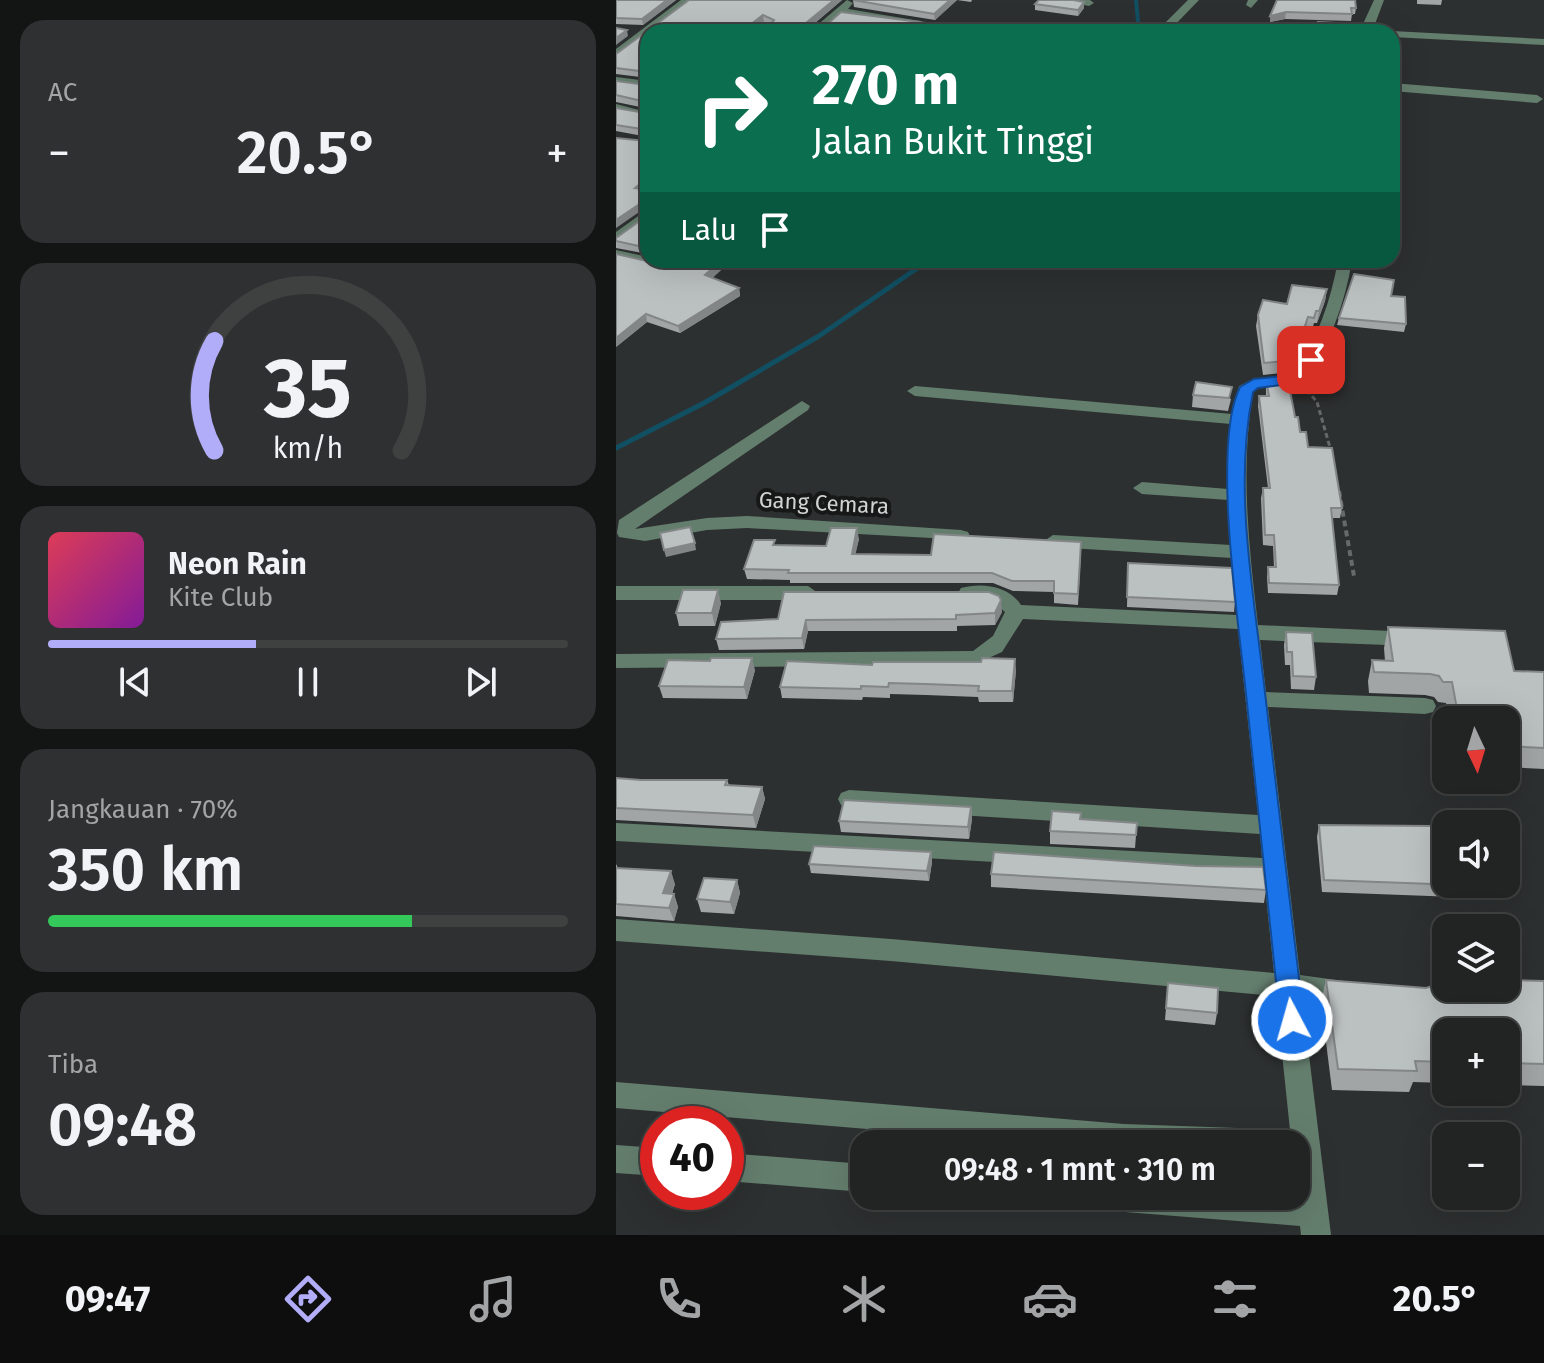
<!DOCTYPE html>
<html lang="id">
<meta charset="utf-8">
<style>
:root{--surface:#222424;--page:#2e3031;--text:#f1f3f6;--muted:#a2a4a6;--line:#3f4141;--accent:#b2adf9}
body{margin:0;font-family:"Fira Sans",sans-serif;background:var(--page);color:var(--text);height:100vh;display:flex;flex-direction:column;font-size:30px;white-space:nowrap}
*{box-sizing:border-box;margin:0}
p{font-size:26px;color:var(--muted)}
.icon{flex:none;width:44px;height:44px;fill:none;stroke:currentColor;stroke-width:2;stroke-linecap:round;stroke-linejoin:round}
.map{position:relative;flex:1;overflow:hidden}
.details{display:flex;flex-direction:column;gap:20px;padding:20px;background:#131414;width:616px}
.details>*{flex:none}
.top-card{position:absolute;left:24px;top:24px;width:760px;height:244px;border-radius:24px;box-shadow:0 8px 32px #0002,0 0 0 2px var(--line);background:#0b6e4f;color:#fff;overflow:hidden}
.needle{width:52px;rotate:176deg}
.controls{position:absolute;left:816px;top:706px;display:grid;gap:16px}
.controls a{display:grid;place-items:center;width:88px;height:88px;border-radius:16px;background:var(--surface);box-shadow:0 8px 32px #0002,0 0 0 2px var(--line);font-size:40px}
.speed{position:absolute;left:24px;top:1106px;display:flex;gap:16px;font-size:40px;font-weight:700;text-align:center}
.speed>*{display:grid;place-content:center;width:104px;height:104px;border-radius:50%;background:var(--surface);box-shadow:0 8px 32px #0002,0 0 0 2px var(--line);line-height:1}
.speed .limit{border:12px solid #d22;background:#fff;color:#111}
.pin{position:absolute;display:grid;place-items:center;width:68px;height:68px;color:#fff;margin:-34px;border-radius:16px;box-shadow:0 4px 12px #0006}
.me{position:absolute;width:88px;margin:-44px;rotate:354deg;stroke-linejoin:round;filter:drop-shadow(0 0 6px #0008)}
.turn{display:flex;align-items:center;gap:28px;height:168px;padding:0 40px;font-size:36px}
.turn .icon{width:104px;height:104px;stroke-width:2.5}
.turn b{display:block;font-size:56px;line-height:68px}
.then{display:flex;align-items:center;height:76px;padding:0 40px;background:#0003;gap:16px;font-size:30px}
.big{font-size:60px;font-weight:600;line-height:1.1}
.details .tile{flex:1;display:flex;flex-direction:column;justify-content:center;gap:12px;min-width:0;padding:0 28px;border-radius:24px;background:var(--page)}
.details .dial{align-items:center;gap:0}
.dial svg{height:208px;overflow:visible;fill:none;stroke:var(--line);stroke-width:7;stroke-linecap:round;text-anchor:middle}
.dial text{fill:var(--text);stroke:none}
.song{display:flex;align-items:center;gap:24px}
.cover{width:96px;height:96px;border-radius:12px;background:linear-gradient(135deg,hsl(350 70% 55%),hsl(290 70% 35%))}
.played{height:8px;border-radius:4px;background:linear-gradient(90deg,var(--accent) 40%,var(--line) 40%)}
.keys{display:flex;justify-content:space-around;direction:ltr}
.heat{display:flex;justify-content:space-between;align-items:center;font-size:44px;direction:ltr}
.charge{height:12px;border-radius:6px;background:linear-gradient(90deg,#34c759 70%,var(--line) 0)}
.trip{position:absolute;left:234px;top:1130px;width:460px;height:80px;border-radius:24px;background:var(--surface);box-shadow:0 8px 32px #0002,0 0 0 2px var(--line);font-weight:600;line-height:80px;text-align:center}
.tab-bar{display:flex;height:128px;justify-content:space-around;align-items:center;background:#0e0e0e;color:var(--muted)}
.tab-bar .icon{width:56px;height:56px}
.tab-bar .selected{color:var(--accent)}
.tab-bar b{font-size:36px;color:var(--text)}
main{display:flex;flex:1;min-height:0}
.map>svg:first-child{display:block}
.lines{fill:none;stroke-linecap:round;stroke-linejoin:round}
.stream-far1{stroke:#114f62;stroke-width:4}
.stream{stroke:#114f62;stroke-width:5}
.path-far1{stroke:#676a6a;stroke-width:3;stroke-dasharray:5 3;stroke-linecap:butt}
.path{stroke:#676a6a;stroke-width:4;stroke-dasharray:6 4;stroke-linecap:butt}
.minor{fill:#647e6e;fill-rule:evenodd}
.wall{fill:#a1a5a5;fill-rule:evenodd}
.shaded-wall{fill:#838686}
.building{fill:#bbc0c0;stroke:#838686;stroke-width:2;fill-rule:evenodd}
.route{fill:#1a73e8;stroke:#114b97;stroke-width:2}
.labels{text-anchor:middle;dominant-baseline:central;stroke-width:8;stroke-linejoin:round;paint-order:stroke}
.street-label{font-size:22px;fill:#d1d3d3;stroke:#161818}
</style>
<main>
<section class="details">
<div class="tile"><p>AC</p>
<div class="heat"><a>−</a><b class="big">20.5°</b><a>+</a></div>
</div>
<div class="tile dial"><svg viewBox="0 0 100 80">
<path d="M14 69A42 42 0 1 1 86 69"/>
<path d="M14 69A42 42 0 0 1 14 27" stroke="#b2adf9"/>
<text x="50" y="56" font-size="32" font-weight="700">35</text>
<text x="50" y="72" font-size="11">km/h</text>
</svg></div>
<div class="tile">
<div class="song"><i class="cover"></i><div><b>Neon Rain</b><p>Kite Club</p></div></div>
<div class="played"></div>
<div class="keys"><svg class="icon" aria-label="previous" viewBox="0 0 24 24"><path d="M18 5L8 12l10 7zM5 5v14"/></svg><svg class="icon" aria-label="pause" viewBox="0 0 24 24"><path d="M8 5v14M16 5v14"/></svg><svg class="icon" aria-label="next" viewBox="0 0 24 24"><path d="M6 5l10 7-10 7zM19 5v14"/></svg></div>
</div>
<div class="tile"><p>Jangkauan · 70%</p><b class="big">350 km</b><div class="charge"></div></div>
<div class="tile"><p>Tiba</p><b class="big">09:48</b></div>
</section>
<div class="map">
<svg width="928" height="1235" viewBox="0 0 928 1235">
<rect width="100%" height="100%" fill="#2d3030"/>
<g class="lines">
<!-- stream-far1 -->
<path class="stream-far1" d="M 520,0 L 523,32"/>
<!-- stream -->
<path class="stream" d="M 0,448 L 88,403 L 203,336 L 313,260"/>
<!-- path-far1 -->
<path class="path-far1" d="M 691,390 L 701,402 L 715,451"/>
<!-- path -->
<path class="path" d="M 723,491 L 738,576"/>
<!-- minor -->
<g class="minor">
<path d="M 65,0 L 77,0 L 0,58 L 0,49 Z"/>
<path d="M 231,0 L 237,3 L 232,9 L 322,24 L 318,32 L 306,32 L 309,26 L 225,15 L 206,32 L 193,32 Z"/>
<path d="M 441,0 L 474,0 L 478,3 L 473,6 Z"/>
<path d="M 572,0 L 583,0 L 552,32 L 540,32 Z"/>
<path d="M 632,0 L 642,0 L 635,8 L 630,5 Z"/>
<path d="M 758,0 L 768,0 L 756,32 L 669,28 L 663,25 L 669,22 L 747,24 Z"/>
<path d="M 349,25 L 355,28 L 352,32 L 340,32 Z"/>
<path d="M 776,31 L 928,39 L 928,45 L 776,37 L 776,32 L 772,32 Z"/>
<path d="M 0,77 L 32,81 L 32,89 L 0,85 Z"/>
<path d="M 776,83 L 921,95 L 927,99 L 921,103 L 776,91 Z"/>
<path d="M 0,104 L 31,112 L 25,116 L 0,112 Z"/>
<path d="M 776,189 L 784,190 L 786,193 L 776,197 Z"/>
<path d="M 32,209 L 32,220 L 0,243 L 0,232 Z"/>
<path d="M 0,250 L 32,257 L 32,260 L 55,262 L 57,265 L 50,269 L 0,258 Z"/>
<path d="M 132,260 L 148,260 L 148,261 L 141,265 Z"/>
<path d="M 722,260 L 736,260 C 729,305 713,345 688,382 L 642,388 L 637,392 C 624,470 633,548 642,625 L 797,632 L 804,634 L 807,639 L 804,644 L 797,646 L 644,640 L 650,692 L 809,698 L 817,700 L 820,706 L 817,712 L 809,714 L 652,707 L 684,975 L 742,983 L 746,991 L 742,999 L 733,1002 L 686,998 L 715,1235 L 685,1235 L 684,1226 L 484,1210 L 474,1206 L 470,1196 L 681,1197 L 680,1144 L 432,1144 L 0,1108 L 0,1082 L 508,1124 L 674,1130 L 660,996 L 275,961 L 0,941 L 0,919 L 275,939 L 658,973 L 648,877 L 0,841 L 0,823 L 646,858 L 644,834 L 233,808 L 225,805 L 222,799 L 225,793 L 233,790 L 642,815 L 622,629 L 407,619 L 386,652 L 357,665 L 0,668 L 0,654 L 357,651 L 377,636 L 389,612 L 376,601 L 345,598 L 342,593 L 345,588 C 366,582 393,586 405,605 L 621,615 L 616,558 L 437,547 L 428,541 L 437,535 L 615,545 L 613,500 L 526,494 L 517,488 L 526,482 L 612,489 L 615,424 L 299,396 L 291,391 L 299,386 L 616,414 L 623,386 L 638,379 L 677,375 C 701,340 715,301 722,260 Z"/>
<path d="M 186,401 L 194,406 L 192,410 L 19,529 L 91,518 L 131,516 L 345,530 L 352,532 L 354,536 L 352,540 L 131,528 L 91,530 L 29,541 L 3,537 L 1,533 L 3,520 Z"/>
<path d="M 0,586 L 192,586 L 202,593 L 192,600 L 0,600 Z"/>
<path d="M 0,1145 L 42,1148 L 42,1176 L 0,1173 Z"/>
<path d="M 110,1153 L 248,1164 L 248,1192 L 110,1181 Z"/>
</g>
</g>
<!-- wall -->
<g class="wall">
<path d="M 0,0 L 60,0 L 27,25 L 0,24 Z"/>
<path d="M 73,0 L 226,0 L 193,28 L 207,28 L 225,12 L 304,22 L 305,32 L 32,32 L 32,78 L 0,74 L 0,54 ZM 148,22 L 154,24 L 150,29 L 139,29 Z"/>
<path d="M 237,0 L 356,0 L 355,2 L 341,0 L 319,20 L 238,7 Z"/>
<path d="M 661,0 L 740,8 L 739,14 L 736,14 L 735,21 L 669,19 L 654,22 L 654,16 Z"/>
<path d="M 801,0 L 826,0 L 825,5 L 801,4 Z"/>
<path d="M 419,4 L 468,8 L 462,16 L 419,10 Z"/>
<path d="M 702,22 L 738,24 L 739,32 L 701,32 Z"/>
<path d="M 32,80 L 32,137 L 0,131 L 0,108 L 23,112 L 29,108 L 0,102 L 0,81 L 30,85 Z"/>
<path d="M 776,84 L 784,131 L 783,140 L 780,140 L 780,177 L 778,186 L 776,187 Z"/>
<path d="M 32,215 L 32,254 L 0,248 L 0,238 Z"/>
<path d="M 116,260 L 96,278 L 123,288 L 124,296 L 64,333 L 31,322 L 0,347 L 48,265 Z"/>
<path d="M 170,260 L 222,260 L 218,265 Z"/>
<path d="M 711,289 L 709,301 L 701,323 L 698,323 L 696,330 L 690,329 L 683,353 L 673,352 L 666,373 L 647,375 L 640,326 L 642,315 Z"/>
<path d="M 775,296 L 790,324 L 788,332 L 721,325 L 723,318 Z"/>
<path d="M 650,380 L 679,417 L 692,447 L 726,508 L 724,518 L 716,518 L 723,585 L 721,595 L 652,593 L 651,577 L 652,567 L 658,567 L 657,546 L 647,545 L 645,498 L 647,488 L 652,488 L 642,406 L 643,396 L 650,396 Z"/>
<path d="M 580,382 L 615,399 L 612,411 L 576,407 L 577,395 Z"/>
<path d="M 243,539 L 239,554 L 315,555 L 465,553 L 462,605 L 438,603 L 438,592 L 397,591 L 377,583 L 174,583 L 174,580 L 131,579 L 128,569 L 160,545 L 210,546 Z"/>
<path d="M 512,563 L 619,602 L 618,612 L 511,607 Z"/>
<path d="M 105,603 L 99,626 L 63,626 L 60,613 Z"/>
<path d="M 386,612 L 379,625 L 341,626 L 341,631 L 192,631 L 188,649 L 103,650 L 100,639 L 105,622 Z"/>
<path d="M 772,627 L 898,671 L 928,672 L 928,769 L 890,767 L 890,720 L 833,720 L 830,703 L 822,702 L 818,697 L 809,695 L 753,693 L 752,681 L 756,660 L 769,661 L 768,648 Z"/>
<path d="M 670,632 L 700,677 L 698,690 L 675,689 L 674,665 L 669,665 L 668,645 Z"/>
<path d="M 256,665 L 400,670 L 397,702 L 363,702 L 362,697 L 310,695 L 274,694 L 274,698 L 247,697 L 246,700 L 166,698 L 164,687 Z"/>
<path d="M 139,670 L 131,699 L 47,698 L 43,686 Z"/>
<path d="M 0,778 L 25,780 L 111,780 L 113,785 L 146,787 L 149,799 L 140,828 L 0,820 Z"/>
<path d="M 355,807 L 356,819 L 353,839 L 225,832 L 223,821 Z"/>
<path d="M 465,819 L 521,823 L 519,848 L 434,844 L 434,831 Z"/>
<path d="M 703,825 L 821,859 L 899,887 L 894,899 L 706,892 L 701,837 Z"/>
<path d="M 315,852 L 316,862 L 313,881 L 195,873 L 193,864 Z"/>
<path d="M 0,864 L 2,868 L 59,884 L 56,894 L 58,894 L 62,907 L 58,921 L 0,916 Z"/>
<path d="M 375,874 L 650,890 L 648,903 L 375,887 Z"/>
<path d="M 121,880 L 124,893 L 118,914 L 85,912 L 81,899 Z"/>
<path d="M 710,980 L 810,988 L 928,981 L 928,1086 L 890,1085 L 890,1032 L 830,1032 L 830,1083 L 797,1082 L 793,1092 L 716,1090 L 705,1002 Z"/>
<path d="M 552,983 L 601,1013 L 599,1025 L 549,1020 Z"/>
</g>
<!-- shaded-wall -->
<g class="shaded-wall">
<path d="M 51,0 L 60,0 L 27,25 L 26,19 Z"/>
<path d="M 218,0 L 226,0 L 191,30 L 191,32 L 190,23 Z"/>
<path d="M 334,0 L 341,0 L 319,20 L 318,14 Z"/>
<path d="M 468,2 L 468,8 L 462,16 L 462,10 Z"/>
<path d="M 670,12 L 669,19 L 654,22 L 654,16 Z"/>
<path d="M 147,15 L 148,22 L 135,32 L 134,25 Z"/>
<path d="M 11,30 L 12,36 L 0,45 L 0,38 Z"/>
<path d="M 32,171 L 32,185 L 20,195 L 19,188 L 25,177 Z"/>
<path d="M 776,177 L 780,177 L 778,186 L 776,187 Z"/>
<path d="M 31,199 L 32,206 L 0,228 L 0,220 Z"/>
<path d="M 106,260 L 116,260 L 91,283 L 89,275 Z"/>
<path d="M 123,288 L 124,296 L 64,333 L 62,326 Z"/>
<path d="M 711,289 L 709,301 L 701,323 L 703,311 Z"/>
<path d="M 30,314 L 31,322 L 0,347 L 0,338 Z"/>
<path d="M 692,317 L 690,329 L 683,353 L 684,341 Z"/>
<path d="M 675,340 L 673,352 L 666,373 L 668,361 Z"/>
<path d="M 241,528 L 243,539 L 237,565 L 236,554 Z"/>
<path d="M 79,543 L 80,550 L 50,557 L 48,550 Z"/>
<path d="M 102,590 L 105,603 L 99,626 L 96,613 Z"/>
<path d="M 385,600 L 386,612 L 379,625 L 379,613 Z"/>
<path d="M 190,620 L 192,631 L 188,649 L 186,638 Z"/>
<path d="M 136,658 L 139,670 L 131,699 L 128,687 Z"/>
<path d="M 399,659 L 400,670 L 397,702 L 396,691 Z"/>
<path d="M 146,787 L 149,799 L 140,828 L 137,815 Z"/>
<path d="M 355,807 L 356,819 L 353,839 L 352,827 Z"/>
<path d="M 315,852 L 316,862 L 313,881 L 311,871 Z"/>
<path d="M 55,871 L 59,884 L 52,906 L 47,893 Z"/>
<path d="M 121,880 L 124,893 L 118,914 L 114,902 Z"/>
<path d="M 58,894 L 62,907 L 58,921 L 53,908 Z"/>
</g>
<!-- building -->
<g class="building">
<path d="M 0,0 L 51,0 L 26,19 L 0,18 Z"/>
<path d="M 73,0 L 218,0 L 190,23 L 190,28 L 207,28 L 225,12 L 304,22 L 305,29 L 302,32 L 32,32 L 32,73 L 31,72 L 0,68 L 0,54 ZM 147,15 L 158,20 L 150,29 L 137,29 L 134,25 Z"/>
<path d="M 237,0 L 334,0 L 318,14 Z"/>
<path d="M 423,0 L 457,0 L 468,2 L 462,10 L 419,4 Z"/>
<path d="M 661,0 L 739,0 L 740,8 L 735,8 L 736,14 L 670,12 L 654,16 Z"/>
<path d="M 702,22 L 738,24 L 739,31 L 703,30 Z"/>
<path d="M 0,28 L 11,30 L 0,38 Z"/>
<path d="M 32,80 L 32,105 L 30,102 L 0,95 L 0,81 L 30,85 Z"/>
<path d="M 776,84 L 783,86 L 784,131 L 780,131 L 780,177 L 776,177 Z"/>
<path d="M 32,106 L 32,130 L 0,125 L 0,108 L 23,112 Z"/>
<path d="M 0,138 L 30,141 L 32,140 L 32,171 L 25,177 L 31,178 L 19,188 L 32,190 L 32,200 L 31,199 L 0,220 Z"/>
<path d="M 32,215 L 32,248 L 0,241 L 0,238 Z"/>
<path d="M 0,254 L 48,265 L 56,260 L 106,260 L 89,275 L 123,288 L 62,326 L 30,314 L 0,338 Z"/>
<path d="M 738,274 L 778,280 L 775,296 L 789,297 L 790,324 L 723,318 Z"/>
<path d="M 676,285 L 711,289 L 703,311 L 700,311 L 698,318 L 692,317 L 684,341 L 675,340 L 668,361 L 648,363 L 642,315 L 647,300 L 671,304 Z"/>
<path d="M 650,380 L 672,380 L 679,417 L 682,417 L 684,432 L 690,432 L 692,447 L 716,448 L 726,508 L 715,508 L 723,585 L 653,583 L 652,567 L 660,567 L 658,535 L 649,535 L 647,488 L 654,488 L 643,396 L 653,396 Z"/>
<path d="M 580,382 L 616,387 L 613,398 L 577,395 Z"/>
<path d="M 74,527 L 79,543 L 48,550 L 44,533 Z"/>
<path d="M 215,528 L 241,528 L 236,554 L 315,555 L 318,534 L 465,542 L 462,594 L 438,593 L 438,581 L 396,581 L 376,573 L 172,573 L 173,570 L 128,569 L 138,540 L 159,540 L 157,545 L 210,546 Z"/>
<path d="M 512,563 L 616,568 L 619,602 L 511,597 Z"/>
<path d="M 67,590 L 102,590 L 96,613 L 60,613 Z"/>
<path d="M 168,592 L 373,592 L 383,596 L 385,600 L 379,613 L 340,615 L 340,619 L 190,620 L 186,638 L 100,639 L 105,622 L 162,619 Z"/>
<path d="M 772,627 L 889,631 L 898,671 L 928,672 L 928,748 L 890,746 L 890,720 L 843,720 L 836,682 L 827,682 L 823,676 L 814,674 L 758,672 L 756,660 L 777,661 Z"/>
<path d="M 670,632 L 696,633 L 700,677 L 677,676 L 676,652 L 671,652 Z"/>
<path d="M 95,658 L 136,658 L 128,687 L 43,686 L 52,660 L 94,661 Z"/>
<path d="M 366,658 L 399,659 L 396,691 L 362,691 L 363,686 L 309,684 L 273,683 L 272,687 L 245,686 L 245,689 L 164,687 L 171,661 L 256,665 L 257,662 L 365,662 Z"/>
<path d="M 0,778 L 25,780 L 111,780 L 109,785 L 146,787 L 137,815 L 0,808 Z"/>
<path d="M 228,800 L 355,807 L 352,827 L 223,821 Z"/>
<path d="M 436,811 L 465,813 L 464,819 L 521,823 L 520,835 L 434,831 Z"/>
<path d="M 703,825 L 815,826 L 821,859 L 830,860 L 830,884 L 890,884 L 890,862 L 894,862 L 899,887 L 708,880 Z"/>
<path d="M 198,846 L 315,852 L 311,871 L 193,864 Z"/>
<path d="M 378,852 L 580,866 L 647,867 L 650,890 L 375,874 Z"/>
<path d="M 0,868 L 55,871 L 47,893 L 58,894 L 53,908 L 0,904 Z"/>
<path d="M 88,878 L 121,880 L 114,902 L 81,899 Z"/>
<path d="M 824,979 L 830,979 L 830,988 L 890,988 L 890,980 L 928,981 L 928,1064 L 890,1063 L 890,1032 L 830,1032 L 830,1062 L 799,1061 L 801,1071 L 722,1069 L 710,980 L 810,988 L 820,985 Z"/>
<path d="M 552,983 L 602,988 L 601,1013 L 550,1008 Z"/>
</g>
<!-- route -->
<path class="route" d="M 695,356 L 703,360 L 687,382 L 642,388 L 637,392 C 618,485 636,583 647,676 C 661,791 674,906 688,1020 L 685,1028 L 676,1031 L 668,1028 L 664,1020 C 653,912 642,803 630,694 C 623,626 595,444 624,387 L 638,379 L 677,375 L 690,357 Z"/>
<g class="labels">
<!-- street labels -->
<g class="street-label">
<text transform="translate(208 503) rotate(3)">Gang Cemara</text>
</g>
</g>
</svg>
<div class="controls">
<a><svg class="needle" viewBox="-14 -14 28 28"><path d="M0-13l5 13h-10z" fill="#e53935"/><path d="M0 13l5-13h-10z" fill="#a2a4a6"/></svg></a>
<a><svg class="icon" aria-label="sound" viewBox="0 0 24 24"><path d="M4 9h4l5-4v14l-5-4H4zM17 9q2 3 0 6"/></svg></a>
<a><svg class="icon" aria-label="layers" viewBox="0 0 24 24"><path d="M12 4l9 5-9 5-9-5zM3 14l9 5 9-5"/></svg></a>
<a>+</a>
<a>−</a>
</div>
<div class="speed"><div class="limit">40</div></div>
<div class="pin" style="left:695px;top:360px;background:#d93025"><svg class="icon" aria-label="arrive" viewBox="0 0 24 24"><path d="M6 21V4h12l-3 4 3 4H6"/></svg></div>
<svg class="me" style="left:676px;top:1020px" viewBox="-20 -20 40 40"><circle r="17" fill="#1a73e8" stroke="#fff" stroke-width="3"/><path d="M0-11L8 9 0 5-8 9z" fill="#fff"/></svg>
<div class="trip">09:48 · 1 mnt · 310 m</div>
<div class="top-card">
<div class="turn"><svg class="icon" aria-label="right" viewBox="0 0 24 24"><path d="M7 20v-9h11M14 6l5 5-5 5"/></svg><div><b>270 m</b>Jalan Bukit Tinggi</div></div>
<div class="then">Lalu<svg class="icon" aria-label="arrive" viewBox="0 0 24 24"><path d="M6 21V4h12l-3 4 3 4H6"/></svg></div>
</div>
</div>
</main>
<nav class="tab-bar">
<b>09:47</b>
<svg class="icon selected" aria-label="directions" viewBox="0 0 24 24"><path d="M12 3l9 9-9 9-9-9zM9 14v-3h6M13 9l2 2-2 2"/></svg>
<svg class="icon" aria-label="music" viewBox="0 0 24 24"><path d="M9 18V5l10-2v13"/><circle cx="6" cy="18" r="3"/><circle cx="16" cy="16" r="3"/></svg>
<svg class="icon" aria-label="phone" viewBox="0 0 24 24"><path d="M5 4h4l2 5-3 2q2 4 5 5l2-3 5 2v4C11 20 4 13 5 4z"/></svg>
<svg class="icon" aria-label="climate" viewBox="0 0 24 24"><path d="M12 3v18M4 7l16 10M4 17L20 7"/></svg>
<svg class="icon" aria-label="car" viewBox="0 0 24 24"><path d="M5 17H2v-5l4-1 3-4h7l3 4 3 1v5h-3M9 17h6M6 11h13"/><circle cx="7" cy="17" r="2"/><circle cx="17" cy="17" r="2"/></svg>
<svg class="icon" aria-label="filters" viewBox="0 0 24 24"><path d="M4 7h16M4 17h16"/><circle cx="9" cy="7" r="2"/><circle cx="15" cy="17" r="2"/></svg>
<b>20.5°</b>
</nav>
